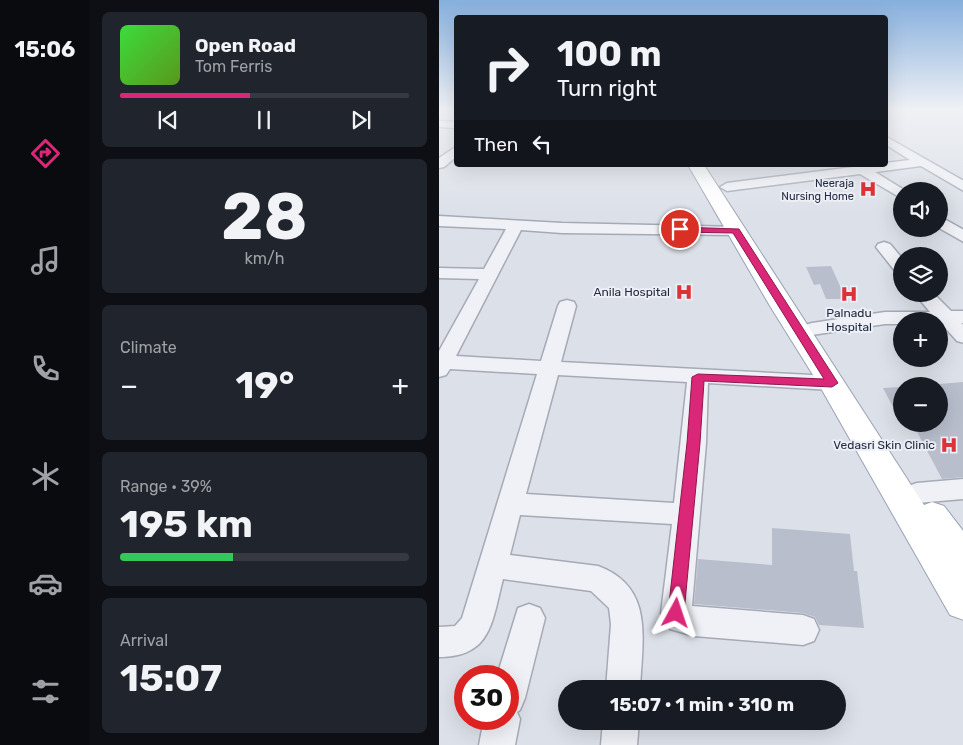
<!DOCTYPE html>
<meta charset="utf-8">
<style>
:root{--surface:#171b24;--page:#20242c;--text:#f1f3f6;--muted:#9ea1a6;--line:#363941;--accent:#db2777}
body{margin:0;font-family:Rubik,sans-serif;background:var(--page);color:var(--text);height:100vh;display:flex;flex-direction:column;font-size:19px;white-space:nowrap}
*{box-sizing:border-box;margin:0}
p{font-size:16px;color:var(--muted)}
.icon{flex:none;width:28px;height:28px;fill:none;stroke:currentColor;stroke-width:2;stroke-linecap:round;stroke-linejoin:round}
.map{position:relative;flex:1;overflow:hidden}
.sheet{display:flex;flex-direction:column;gap:12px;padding:12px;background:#0d0f14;width:349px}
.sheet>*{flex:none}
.hud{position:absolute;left:15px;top:15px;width:434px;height:152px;border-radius:5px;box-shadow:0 5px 20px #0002;background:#171b24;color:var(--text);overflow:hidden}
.fabs{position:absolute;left:454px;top:182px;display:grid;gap:10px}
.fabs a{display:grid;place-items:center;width:55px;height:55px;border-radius:50%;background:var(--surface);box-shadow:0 5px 20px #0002;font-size:25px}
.speed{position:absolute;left:15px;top:665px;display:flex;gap:10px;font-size:25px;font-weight:700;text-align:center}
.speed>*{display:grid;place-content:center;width:65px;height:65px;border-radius:50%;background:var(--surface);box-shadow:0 5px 20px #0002;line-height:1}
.speed .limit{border:8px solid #d22;background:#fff;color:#111}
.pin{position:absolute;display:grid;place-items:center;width:42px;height:42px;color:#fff;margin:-21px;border:2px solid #fff;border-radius:50%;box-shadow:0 1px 5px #0007}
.me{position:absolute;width:55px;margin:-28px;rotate:5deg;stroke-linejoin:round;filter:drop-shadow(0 0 4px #0008)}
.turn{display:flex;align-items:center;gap:18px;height:105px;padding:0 20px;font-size:22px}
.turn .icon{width:65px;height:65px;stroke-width:2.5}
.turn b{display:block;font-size:35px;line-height:42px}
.then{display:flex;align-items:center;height:48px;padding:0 20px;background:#0003;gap:10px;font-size:19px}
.big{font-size:38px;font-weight:700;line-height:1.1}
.sheet .widget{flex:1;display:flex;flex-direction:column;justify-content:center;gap:8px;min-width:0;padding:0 18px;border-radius:8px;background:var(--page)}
.sheet .dial{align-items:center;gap:0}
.dial b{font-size:65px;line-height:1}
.song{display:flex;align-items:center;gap:15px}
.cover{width:60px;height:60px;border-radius:8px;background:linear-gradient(135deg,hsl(120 70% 55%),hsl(90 70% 35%))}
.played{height:5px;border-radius:2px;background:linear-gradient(90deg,var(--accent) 45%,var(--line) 45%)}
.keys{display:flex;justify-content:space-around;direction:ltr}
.heat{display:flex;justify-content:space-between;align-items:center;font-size:28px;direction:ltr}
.charge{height:8px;border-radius:4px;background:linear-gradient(90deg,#34c759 39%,var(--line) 0)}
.trip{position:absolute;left:119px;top:680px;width:288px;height:50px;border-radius:25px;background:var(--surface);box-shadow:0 5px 20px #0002;font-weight:700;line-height:50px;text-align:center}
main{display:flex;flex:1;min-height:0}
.tab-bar{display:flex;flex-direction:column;width:90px;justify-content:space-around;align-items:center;background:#090b0e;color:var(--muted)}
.tab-bar .icon{width:35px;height:35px}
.tab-bar .active{color:var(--accent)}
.tab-bar b{font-size:22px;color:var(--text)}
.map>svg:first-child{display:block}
.building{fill:#b9becc}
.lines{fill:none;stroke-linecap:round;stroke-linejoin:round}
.minor-casing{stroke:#a5aab6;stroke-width:3}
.major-casing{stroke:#9aa2b5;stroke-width:2}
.minor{fill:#eff1f6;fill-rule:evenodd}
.major{fill:#fff;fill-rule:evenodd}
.route{fill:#db2777;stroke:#8e194d}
.labels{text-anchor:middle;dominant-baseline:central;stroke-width:4;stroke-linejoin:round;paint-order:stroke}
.far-poi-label{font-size:11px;fill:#242b40;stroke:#eceff6;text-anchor:end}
.poi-label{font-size:12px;fill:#242b40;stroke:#eceff6;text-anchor:end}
</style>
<main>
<nav class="tab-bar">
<b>15:06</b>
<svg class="icon active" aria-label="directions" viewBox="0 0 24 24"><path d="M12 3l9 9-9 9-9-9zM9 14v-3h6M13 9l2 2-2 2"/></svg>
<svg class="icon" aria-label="music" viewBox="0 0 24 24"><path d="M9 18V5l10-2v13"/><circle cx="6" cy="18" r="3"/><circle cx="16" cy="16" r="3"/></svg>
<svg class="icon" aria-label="phone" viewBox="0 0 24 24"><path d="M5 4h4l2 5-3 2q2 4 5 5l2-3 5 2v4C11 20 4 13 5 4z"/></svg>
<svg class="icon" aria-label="climate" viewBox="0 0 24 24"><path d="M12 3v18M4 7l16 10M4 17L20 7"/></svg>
<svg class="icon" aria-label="car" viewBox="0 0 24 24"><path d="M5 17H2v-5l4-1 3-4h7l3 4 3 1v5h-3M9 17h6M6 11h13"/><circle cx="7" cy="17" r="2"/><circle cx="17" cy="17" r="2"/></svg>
<svg class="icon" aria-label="filters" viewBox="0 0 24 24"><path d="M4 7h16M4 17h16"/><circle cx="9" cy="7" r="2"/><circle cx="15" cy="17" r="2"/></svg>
</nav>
<section class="sheet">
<div class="widget">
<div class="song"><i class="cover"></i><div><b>Open Road</b><p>Tom Ferris</p></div></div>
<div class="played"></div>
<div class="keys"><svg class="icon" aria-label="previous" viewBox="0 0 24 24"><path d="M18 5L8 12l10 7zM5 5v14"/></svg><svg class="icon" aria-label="pause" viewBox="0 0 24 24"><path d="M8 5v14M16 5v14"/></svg><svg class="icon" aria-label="next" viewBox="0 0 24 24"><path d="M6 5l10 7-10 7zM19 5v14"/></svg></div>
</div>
<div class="widget dial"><b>28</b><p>km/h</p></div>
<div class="widget"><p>Climate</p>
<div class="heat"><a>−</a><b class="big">19°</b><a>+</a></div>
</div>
<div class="widget"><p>Range · 39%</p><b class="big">195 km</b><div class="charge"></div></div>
<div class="widget"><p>Arrival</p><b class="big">15:07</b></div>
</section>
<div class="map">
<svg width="525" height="745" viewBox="0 0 525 745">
<rect width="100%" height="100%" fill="#dce0e8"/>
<!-- building -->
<g class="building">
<path d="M 392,266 L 407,299 L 387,299 L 381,284 L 375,285 L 367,267 Z"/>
<path d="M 525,382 L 525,477 L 503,479 L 475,426 L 500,424 L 500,384 Z"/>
<path d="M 462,387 L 462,422 L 444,388 Z"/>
<path d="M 333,528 L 411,534 L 415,571 L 418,571 L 425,628 L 380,625 L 376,617 L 364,613 L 255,604 L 259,559 L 333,565 Z"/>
</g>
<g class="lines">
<!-- minor casing -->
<g class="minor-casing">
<g id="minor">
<path d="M 0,121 L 18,122 L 18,128 L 0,127 Z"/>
<path d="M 446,136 L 525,181 L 525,191 L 482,166 L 436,172 L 467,191 L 462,191 L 462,198 L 421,174 L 288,191 L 281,187 L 288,183 L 430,165 L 446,165 L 446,163 L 471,160 L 446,144 Z"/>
<path d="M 18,146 L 18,156 L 5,167 L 0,168 L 0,158 Z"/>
<path d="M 0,216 L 123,223 L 302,227 L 305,230 L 302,233 L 297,235 L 123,233 L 82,230 L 17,356 L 102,361 L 119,306 L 121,302 L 128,300 L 135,302 L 137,306 L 122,362 L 393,376 L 401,378 L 404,383 L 401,388 L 393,390 L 269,383 L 267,443 L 253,606 L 364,615 L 375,619 L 380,630 L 375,641 L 364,645 L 255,636 L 231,629 L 222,613 L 233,524 L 81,515 L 71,555 L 159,566 C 216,587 203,640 201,689 L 167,689 L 172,624 L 170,608 L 152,591 L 64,579 C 53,621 53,657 0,657 L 0,627 L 16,626 L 23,618 L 98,374 L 11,369 L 7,375 L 0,377 L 0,351 L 40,279 L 0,278 L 0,268 L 45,269 L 67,229 L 0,226 ZM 119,375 L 248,382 L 235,503 L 87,494 Z"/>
<path d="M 500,216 L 525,230 L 525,242 L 500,228 Z"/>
<path d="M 445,242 L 451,244 L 462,257 L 462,272 L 456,271 L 437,247 L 439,244 Z"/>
<path d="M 476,294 L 495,294 L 512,311 L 525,311 L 525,323 L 522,323 L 525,325 L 525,343 L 518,341 L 500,321 L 462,321 L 462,324 L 446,324 L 373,335 L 366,333 L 363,329 L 366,325 L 373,323 L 446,312 L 491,312 Z"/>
<path d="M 525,479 L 525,499 L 478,503 L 469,500 L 465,493 L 469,486 L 478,483 Z"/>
<path d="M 90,604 L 101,608 L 106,618 L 86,698 L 81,710 L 78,712 L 81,719 L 76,745 L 40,745 L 45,719 L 69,719 L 69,676 L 58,676 L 79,608 Z"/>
<path d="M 164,721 L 200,721 L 198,745 L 162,745 Z"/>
</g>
</g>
<!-- major casing -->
<g class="major-casing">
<path id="major" d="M 249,165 L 265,165 L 485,505 L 493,502 L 505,506 L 525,532 L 525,620 L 511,615 L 379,383 L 331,306 Z"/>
</g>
<!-- minor -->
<use href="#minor" class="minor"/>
<!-- major -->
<use href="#major" class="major"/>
</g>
<!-- sky -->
<linearGradient id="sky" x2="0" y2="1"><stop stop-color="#86afdd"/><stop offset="0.51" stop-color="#eff1f5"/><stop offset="1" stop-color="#eff1f5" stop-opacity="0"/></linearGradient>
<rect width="525" height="214" fill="url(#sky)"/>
<!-- route -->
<path class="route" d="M 238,227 L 300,229 L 399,383 L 393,387 L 265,381 L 261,443 L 245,613 L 243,618 L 237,621 L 231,618 L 229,613 L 248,443 L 253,377 L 259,374 L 385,379 L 294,233 L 241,232 L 237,229 Z"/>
<!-- icons -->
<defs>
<g id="hospital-bare" transform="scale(1.35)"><path d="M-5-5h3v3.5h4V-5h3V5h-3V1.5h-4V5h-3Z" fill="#dd3237" stroke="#eceff6" stroke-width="2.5" paint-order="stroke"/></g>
</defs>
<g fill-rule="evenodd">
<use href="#hospital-bare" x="429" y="189"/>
<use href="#hospital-bare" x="245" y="292"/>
<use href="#hospital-bare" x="410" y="294"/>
<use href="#hospital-bare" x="510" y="445"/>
</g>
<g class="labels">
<!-- far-poi labels -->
<g class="far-poi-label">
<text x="415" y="183">Neeraja<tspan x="415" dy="13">Nursing Home</tspan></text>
</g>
<!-- poi labels -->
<g class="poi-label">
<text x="231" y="292">Anila Hospital</text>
<text x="410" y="313" text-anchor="middle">Palnadu<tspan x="410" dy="14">Hospital</tspan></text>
<text x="496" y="445">Vedasri Skin Clinic</text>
</g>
</g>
</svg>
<div class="fabs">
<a><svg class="icon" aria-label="sound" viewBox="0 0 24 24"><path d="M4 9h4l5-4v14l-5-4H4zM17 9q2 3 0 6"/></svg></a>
<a><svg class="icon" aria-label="layers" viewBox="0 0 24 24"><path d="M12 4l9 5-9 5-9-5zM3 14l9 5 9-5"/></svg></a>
<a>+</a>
<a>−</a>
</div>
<div class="speed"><div class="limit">30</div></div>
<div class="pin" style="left:241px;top:229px;background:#d93025"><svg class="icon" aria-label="arrive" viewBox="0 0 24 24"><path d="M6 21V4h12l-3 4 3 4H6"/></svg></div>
<svg class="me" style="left:237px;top:613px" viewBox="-20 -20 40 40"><path d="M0-17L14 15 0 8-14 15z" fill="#db2777" stroke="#fff" stroke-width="4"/></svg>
<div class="trip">15:07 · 1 min · 310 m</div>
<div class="hud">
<div class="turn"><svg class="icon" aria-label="right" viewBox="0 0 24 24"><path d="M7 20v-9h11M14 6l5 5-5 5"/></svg><div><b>100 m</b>Turn right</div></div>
<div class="then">Then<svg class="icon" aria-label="left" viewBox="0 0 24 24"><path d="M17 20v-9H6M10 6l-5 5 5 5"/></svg></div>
</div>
</div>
</main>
